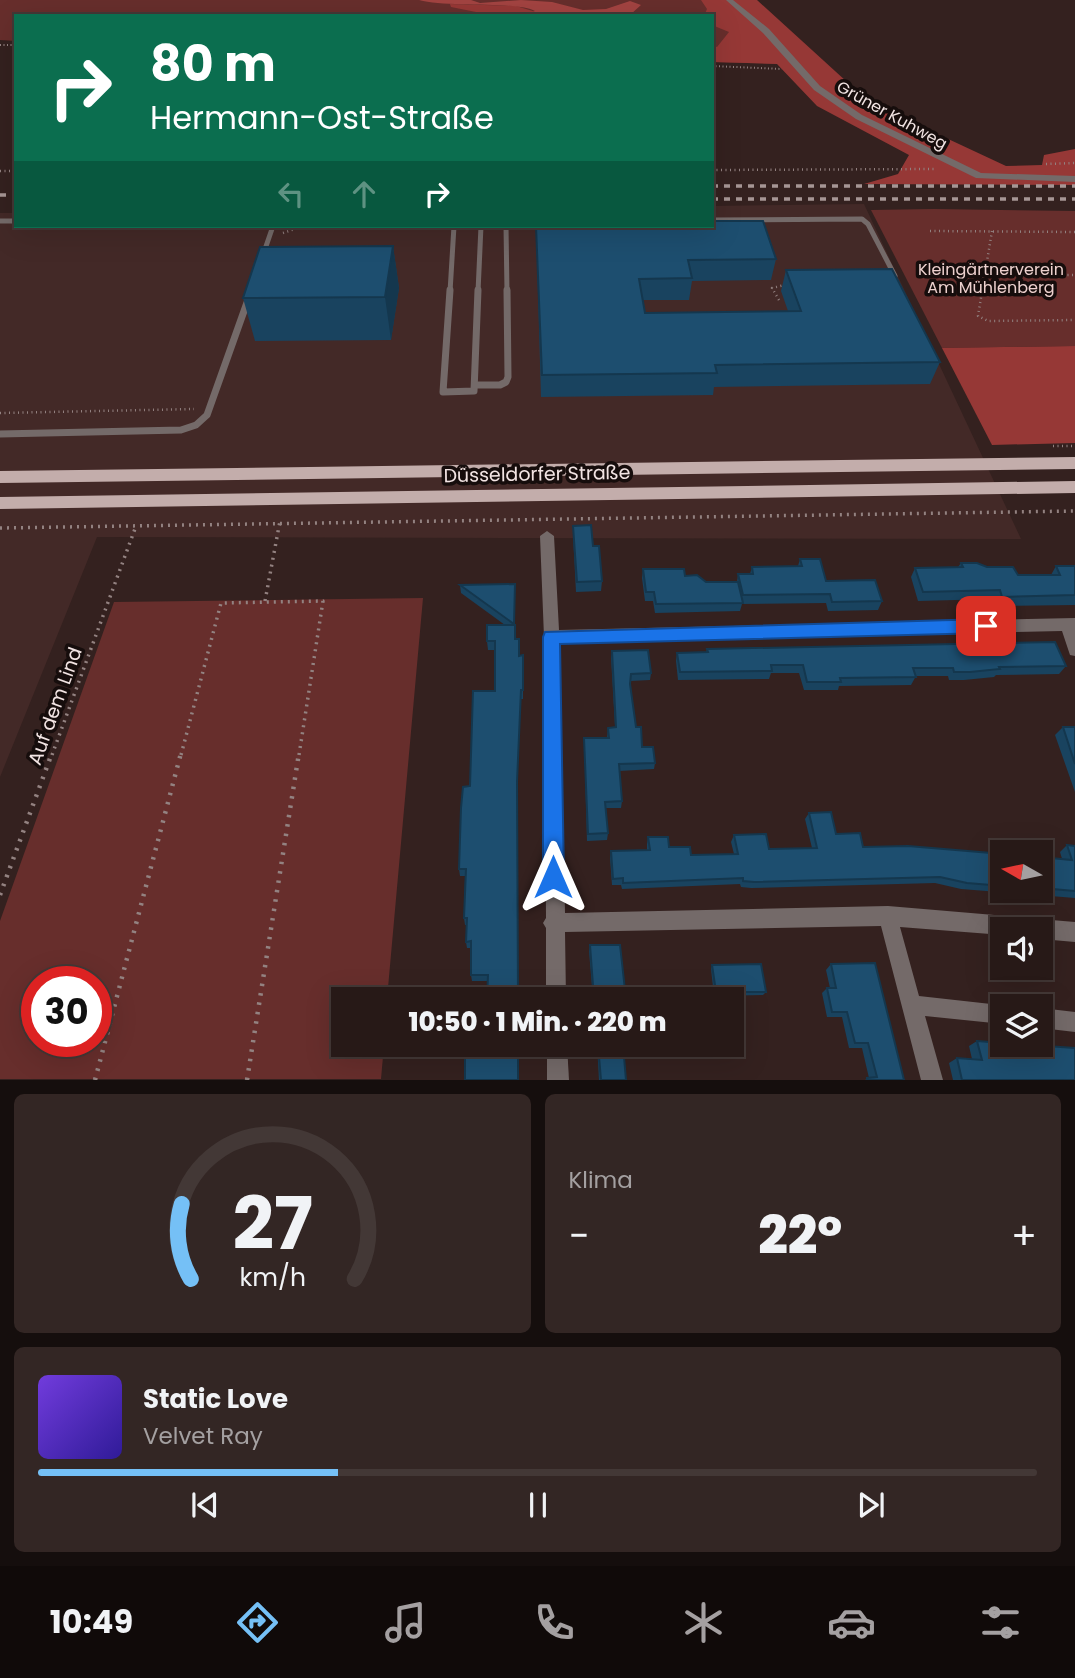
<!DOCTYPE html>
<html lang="de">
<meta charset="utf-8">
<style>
:root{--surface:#271917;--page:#332624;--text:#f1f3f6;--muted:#a4a0a1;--line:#433836;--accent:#75c0f6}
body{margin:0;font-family:Poppins,sans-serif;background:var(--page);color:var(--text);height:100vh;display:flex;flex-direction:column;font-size:26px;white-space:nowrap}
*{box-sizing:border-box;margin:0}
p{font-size:23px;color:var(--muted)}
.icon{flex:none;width:38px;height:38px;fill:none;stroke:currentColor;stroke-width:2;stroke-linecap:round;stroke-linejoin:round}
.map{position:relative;height:1080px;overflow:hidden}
.panel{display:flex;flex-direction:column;gap:14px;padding:14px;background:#150e0d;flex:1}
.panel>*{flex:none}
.banner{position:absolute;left:14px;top:14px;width:700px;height:214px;border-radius:0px;box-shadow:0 7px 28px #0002,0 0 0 2px var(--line);background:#0b6e4f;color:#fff;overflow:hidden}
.needle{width:46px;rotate:279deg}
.controls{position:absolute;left:990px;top:840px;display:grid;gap:14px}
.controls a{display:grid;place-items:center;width:63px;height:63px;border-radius:0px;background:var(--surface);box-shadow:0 7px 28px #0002,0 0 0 2px var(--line);font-size:35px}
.speed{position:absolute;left:21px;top:966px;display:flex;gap:14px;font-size:35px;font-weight:700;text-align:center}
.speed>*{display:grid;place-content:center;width:91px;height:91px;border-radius:50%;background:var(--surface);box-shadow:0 7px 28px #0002,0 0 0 2px var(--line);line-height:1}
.speed .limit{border:10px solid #d22;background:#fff;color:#111}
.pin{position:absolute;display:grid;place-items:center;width:60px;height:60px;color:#fff;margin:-30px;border-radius:14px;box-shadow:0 4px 10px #0006}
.me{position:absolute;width:77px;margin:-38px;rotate:0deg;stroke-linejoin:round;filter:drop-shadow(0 0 5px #0008)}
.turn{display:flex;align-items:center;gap:24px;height:147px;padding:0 21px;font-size:32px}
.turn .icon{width:91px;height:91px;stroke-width:2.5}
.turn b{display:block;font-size:49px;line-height:60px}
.lanes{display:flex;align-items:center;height:66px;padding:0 21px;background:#0003;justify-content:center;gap:35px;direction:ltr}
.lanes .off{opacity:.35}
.big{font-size:52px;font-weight:800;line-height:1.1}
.panel .widget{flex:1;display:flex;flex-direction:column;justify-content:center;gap:10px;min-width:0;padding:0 24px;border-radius:10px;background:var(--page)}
.panel .dial{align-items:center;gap:0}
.dial svg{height:182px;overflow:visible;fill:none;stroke:var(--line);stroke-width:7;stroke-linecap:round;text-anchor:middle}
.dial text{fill:var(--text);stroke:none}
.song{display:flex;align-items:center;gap:21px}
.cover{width:84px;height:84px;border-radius:10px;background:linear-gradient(135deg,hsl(260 70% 55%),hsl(250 70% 35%))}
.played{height:7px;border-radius:4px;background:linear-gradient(90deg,var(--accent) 30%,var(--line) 30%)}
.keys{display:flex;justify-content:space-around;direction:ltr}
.heat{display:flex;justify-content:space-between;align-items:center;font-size:38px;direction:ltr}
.panel .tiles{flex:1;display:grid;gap:14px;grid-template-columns:1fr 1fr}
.widget:last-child{grid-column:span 2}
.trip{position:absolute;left:331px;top:987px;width:413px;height:70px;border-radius:0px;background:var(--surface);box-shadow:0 7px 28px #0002,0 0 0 2px var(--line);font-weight:800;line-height:70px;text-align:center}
.dock{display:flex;height:112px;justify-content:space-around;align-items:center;background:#100a09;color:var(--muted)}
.dock .icon{width:49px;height:49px}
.dock .on{color:var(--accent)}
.dock b{font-size:32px;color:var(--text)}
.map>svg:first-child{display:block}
.built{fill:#432927}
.green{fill:#672e2c;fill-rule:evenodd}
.forest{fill:#963836}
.water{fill:#a24341}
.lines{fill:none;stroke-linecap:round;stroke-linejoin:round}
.path-far3{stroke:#938281;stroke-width:2;stroke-dasharray:1 2.5;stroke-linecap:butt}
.path-far2{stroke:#938281;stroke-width:2.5;stroke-dasharray:1 3.5;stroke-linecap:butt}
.path-far1{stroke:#938281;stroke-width:3.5;stroke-dasharray:2 5;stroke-linecap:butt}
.path{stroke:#938281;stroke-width:4.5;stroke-dasharray:2.5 7;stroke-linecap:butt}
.lane-far1{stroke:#746a69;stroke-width:5}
.lane{stroke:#746a69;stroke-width:7}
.street{fill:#746a69;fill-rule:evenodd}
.primary{fill:#c3adab;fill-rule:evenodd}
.rail{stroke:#a69695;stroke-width:3.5;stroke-dasharray:6 6;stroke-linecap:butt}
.wall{fill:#19435f}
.shaded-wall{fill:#14374e}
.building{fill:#1d4e6f;stroke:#14374e;stroke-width:2}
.route{fill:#1a73e8;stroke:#114b97;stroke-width:2}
.labels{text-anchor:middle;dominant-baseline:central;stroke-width:7;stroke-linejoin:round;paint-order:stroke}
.far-street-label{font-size:16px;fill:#f2e4e3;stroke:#160d0c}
.far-park-label{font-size:16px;fill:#edd1ce;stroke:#160d0c}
.street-label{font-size:19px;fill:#f2e4e3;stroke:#160d0c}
</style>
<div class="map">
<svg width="1075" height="1080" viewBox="0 0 1075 1080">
<rect width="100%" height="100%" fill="#34211f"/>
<!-- built -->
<path class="built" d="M 864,204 L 1021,539 L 97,537 L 0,777 L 0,213 L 16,213 L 16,226 L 712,226 L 712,206 Z"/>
<!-- green -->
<g class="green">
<path d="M 0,0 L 721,0 L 777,64 L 712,62 L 712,16 L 16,16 L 16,41 L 0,40 Z"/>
<path d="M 934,209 L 1075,211 L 1075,346 L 942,348 L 871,210 Z"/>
<path d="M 423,598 L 387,999 L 343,999 L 343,1045 L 384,1045 L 381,1079 L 0,1079 L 0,921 L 114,602 ZM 37,982 L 96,982 L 96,1041 L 37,1041 Z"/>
</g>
<!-- forest -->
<g class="forest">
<path d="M 701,0 L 757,0 L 869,102 L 1006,166 L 1042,165 L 1044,155 L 1075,149 L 1075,185 L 864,184 L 898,174 L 909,155 L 817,106 L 777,64 L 712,62 L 712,45 L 717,47 L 729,32 L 712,25 L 712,16 L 704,16 L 707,9 Z"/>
<path d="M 450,4 L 516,6 L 536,12 L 525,16 L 475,16 L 476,12 L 451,7 Z"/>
<path d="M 1075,346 L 1075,443 L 992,445 L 942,348 Z"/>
</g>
<!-- water -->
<path class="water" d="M 419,0 L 471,0 L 480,3 L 521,0 L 552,2 L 583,10 L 606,9 L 630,1 L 641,5 L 631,14 L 623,16 L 525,16 L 535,11 C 518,1 447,8 419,0 Z"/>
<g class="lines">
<!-- path-far3 -->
<g class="path-far3">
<path d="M 0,45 L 16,45"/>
<path d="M 712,66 L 782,69"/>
</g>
<!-- path-far2 -->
<g class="path-far2">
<path d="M 1046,164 L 1075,163"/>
<path d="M 712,170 L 937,169"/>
<path d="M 0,171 L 16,171"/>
<path d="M 930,231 L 1075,232"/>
<path d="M 992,231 L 978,316 L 988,321 L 1075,320"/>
<path d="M 283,233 L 304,226"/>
<path d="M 946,277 L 1075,275"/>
<path d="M 779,300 L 772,288 L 785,285"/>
<path d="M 0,413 L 194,409"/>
<path d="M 1053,446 L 1075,446"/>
</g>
<!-- path-far1 -->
<g class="path-far1">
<path d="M 0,528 L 1075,511"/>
<path d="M 265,601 L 280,521"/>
<path d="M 52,755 L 136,526"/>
<path d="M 181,755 L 221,603 L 323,601 L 299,755"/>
</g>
<!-- path -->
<g class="path">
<path d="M 0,895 L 52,753"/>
<path d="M 95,1080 L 181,753"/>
<path d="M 247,1080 L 299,753"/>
</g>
<!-- lane-far1 -->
<g class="lane-far1">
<path d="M 712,220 L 862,219 L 868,224 L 895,276"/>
<path d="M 0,221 L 16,221"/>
<path d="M 506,226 L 507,292"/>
<path d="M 263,255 L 273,226"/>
<path d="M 450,292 L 454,226"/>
<path d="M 478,292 L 481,226"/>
</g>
<!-- lane -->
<g class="lane">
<path d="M 450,290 L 443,392 L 474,391 L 478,290"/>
<path d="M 475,385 L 500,385 L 506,382 L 508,377 L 507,290"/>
<path d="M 0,434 L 181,430 L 196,425 L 207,415 L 249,297"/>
</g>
<!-- street -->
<g class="street">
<path d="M 726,0 L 733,0 L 769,29 L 820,86 L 862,115 L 981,173 L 1075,176 L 1075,182 L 976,178 L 856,119 L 814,90 L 763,33 Z"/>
<path d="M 547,531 L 554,536 L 559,630 L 1075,618 L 1075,656 L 1070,655 L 1062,631 L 560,643 L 565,913 L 888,906 L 1075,922 L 1075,942 L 1041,939 L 1041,929 L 1003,929 L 1003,935 L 900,927 L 919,996 L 1009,1006 L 1003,1006 L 1003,1024 L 925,1016 L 943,1080 L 921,1080 L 881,926 L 565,932 L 566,999 L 546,999 L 546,928 L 543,923 L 546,918 L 544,637 L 540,536 Z"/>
<path d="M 1041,1008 L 1075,1012 L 1075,1032 L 1041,1028 Z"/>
<path d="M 547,1045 L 567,1045 L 569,1080 L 547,1080 Z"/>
</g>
<!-- primary -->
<g class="primary">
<path d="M 1075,457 L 1075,469 L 0,483 L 0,471 Z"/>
<path d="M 1075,481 L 1075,493 L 0,509 L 0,497 Z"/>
</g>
<!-- rail -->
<g class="rail">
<path d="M 712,186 L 1075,186"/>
<path d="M 0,195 L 16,195"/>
<path d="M 712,199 L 1075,199"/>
</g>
</g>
<!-- wall -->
<g class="wall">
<path d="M 715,221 L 776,259 L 771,280 L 692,281 L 689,300 L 643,300 L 645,313 L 788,311 L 781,291 L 786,270 L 940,362 L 930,384 L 714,387 L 713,395 L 541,397 L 536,226 Z"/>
<path d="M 393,246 L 399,288 L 391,340 L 255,341 L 243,298 Z"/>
<path d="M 573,526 L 593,546 L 602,581 L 601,591 L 576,592 L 573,536 Z"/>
<path d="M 800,559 L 826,581 L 882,601 L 878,610 L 828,611 L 826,603 L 742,604 L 740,611 L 655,613 L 653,601 L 645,601 L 642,578 L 643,569 L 685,576 L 706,582 L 737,582 L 738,574 L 750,574 L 752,567 L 798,566 Z"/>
<path d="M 961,563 L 987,567 L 1018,575 L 1051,575 L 1056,566 L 1075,566 L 1075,605 L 996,606 L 994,599 L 918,601 L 911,577 L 915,568 L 958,567 Z"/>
<path d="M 515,584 L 515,639 L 519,656 L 523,655 L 523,699 L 521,699 L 488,981 L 472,981 L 471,975 L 471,948 L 467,948 L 466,942 L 467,925 L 465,925 L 464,918 L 465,876 L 460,876 L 459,869 L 470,786 L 495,691 L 495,650 L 488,650 L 487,641 L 505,625 L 461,593 L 460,585 Z"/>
<path d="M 707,649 L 1066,666 L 1059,674 L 996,675 L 994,677 L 964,680 L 949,680 L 948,676 L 916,676 L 911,685 L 839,686 L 838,690 L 804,690 L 799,673 L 771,673 L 769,679 L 678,680 L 676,661 L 677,653 L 706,652 Z"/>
<path d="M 612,651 L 651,673 L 650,680 L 630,681 L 636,727 L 642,747 L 655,763 L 654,769 L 619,771 L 622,801 L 621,808 L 606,808 L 608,833 L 607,840 L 587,841 L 584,738 L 607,738 L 608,728 L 615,727 L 611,658 Z"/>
<path d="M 1063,727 L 1075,727 L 1075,792 L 1055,735 Z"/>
<path d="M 809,813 L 836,834 L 863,847 L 1003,854 L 1003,891 L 1041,891 L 1041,857 L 1062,859 L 1060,852 L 1067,845 L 1075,846 L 1075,898 L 961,889 L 935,883 L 751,888 L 741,887 L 740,884 L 622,889 L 621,885 L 612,885 L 610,858 L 611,851 L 647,850 L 647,844 L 648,837 L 669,847 L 691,855 L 734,854 L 731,842 L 734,835 L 769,849 L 812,848 L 805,819 Z"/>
<path d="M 590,945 L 626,999 L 593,999 L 589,951 Z"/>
<path d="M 831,964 L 904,1080 L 865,1080 L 869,1078 L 862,1048 L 849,1048 L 842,1017 L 827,1017 L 822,993 L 827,988 L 830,988 L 826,970 Z"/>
<path d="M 712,965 L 766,992 L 763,995 L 714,996 L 711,969 Z"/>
<path d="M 977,1041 L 1075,1080 L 953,1080 L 949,1063 L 957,1058 L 972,1059 L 969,1046 Z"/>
<path d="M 597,1045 L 623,1045 L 626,1080 L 599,1080 Z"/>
</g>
<!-- shaded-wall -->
<path class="shaded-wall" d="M 393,246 L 399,288 L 391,340 L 385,297 Z"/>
<!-- building -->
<g class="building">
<path d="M 712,218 L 714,218 L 715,221 L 763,221 L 776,259 L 688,260 L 692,278 L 639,279 L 645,313 L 801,311 L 786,270 L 892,269 L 940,362 L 715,365 L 717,373 L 542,375 L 536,226 L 712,226 Z"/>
<path d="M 393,246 L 385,297 L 243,298 L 260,247 Z"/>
<path d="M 591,525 L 593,546 L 599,546 L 602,581 L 577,582 L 573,526 Z"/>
<path d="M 800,559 L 820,559 L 826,581 L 875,580 L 882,601 L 832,602 L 830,594 L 743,595 L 738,574 L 753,574 L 752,567 L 802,566 Z"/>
<path d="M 961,563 L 977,563 L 987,567 L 1013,567 L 1018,575 L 1060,575 L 1056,566 L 1075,566 L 1075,595 L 1002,597 L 1000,590 L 923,592 L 915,568 L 963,567 Z"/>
<path d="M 643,569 L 684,569 L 685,576 L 697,575 L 706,582 L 738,582 L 743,603 L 656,604 L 654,592 L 646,592 Z"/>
<path d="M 515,584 L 514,624 L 460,585 Z"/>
<path d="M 487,625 L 515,625 L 515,639 L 519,639 L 519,656 L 523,655 L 523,690 L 521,690 L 517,782 L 518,999 L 487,999 L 488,975 L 471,975 L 471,941 L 466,942 L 467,918 L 464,918 L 466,869 L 459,869 L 461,808 L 463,787 L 470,786 L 473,691 L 495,691 L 495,641 L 487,641 Z"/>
<path d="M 1055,642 L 1066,666 L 999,667 L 1000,669 L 970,672 L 954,672 L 953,668 L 913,668 L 916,677 L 840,678 L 841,682 L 807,682 L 803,665 L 771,665 L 772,671 L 680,672 L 677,653 L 708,652 L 707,649 Z"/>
<path d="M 648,650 L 651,673 L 631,674 L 630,684 L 636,727 L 641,727 L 642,747 L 653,747 L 655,763 L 619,764 L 622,801 L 605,802 L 608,833 L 588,834 L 584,738 L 609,738 L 608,728 L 616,727 L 612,651 Z"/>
<path d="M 1063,727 L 1075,727 L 1075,764 Z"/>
<path d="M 831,812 L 836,834 L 860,833 L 863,847 L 908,846 L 1003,854 L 1003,886 L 967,883 L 940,877 L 754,882 L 743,881 L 743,878 L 623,883 L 623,878 L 613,879 L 611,851 L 650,850 L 648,837 L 668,837 L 669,847 L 690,847 L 691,855 L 738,854 L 734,835 L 766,834 L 769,849 L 817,848 L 809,813 Z"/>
<path d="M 1067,845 L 1075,846 L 1075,891 L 1041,888 L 1041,857 L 1072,860 Z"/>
<path d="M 590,945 L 620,945 L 626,999 L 594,999 Z"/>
<path d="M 875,963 L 904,1080 L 867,1080 L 867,1078 L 877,1077 L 868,1043 L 855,1043 L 847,1012 L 832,1012 L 827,988 L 836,988 L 831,964 Z"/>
<path d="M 761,964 L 766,992 L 716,992 L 712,965 Z"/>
<path d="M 977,1041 L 1003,1043 L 1003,1045 L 1032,1045 L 1075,1048 L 1075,1080 L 962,1080 L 957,1058 L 982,1060 Z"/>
<rect x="465" y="1045" width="53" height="35"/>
<path d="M 598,1045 L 623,1045 L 626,1080 L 601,1080 Z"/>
</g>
<!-- route -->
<path class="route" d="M 986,619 L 992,621 L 995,626 L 992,631 L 986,633 L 560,644 L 564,877 L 561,884 L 553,887 L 546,884 L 543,877 L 543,637 L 545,632 Z"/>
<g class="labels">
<!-- far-street labels -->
<g class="far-street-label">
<text transform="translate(892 115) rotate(29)">Grüner Kuhweg</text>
</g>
<!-- far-park labels -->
<g class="far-park-label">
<text x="991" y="269">Kleingärtnerverein<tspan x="991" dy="18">Am Mühlenberg</tspan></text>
</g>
<!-- street labels -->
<g class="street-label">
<text transform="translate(537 474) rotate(-1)">Düsseldorfer Straße</text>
<text transform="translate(55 706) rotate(-70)">Auf dem Lind</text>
</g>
</g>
</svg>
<div class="controls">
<a><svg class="needle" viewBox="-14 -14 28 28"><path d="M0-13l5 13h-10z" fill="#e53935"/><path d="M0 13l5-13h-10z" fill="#a4a0a1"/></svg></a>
<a><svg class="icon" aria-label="sound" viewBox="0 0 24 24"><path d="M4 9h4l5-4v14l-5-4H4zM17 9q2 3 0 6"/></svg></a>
<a><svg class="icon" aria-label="layers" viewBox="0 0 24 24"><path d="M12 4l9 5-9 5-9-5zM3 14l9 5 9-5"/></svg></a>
</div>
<div class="speed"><div class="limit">30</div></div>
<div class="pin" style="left:986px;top:626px;background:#d93025"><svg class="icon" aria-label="arrive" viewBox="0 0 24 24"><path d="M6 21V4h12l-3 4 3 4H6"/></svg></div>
<svg class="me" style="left:553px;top:877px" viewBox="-20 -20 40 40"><path d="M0-17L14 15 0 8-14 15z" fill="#1a73e8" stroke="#fff" stroke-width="4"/></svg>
<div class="trip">10:50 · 1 Min. · 220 m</div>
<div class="banner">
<div class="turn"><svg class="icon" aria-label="right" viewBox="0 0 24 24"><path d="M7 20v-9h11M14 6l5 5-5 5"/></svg><div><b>80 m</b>Hermann-Ost-Straße</div></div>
<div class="lanes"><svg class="icon off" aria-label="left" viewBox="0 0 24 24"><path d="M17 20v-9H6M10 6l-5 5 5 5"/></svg><svg class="icon off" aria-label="ahead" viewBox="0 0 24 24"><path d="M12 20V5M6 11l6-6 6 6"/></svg><svg class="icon" aria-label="right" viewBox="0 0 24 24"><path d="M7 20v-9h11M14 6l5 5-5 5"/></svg></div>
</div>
</div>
<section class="panel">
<div class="tiles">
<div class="widget dial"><svg viewBox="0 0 100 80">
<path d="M14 69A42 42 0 1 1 86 69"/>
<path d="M14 69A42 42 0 0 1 10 36" stroke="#75c0f6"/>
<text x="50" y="56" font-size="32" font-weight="700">27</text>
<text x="50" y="72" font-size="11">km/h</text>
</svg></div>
<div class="widget"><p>Klima</p>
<div class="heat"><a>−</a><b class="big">22°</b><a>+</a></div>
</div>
<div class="widget">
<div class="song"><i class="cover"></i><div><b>Static Love</b><p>Velvet Ray</p></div></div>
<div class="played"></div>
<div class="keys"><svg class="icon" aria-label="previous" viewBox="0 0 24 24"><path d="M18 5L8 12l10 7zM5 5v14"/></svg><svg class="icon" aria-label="pause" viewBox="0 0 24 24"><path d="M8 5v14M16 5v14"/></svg><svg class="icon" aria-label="next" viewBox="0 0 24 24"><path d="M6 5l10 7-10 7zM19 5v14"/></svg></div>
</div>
</div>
</section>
<nav class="dock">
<b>10:49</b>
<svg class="icon on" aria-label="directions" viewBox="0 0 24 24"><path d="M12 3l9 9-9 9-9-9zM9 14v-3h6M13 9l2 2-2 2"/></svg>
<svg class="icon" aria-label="music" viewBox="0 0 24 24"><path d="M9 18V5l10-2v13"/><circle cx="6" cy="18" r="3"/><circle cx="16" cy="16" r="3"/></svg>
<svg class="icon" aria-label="phone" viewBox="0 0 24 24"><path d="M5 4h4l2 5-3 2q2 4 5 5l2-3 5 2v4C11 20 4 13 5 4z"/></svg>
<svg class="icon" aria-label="climate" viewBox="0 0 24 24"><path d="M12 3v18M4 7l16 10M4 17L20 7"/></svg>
<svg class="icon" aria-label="car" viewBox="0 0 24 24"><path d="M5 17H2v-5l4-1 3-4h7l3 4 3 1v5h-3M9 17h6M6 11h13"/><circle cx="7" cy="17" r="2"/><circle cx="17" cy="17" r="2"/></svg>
<svg class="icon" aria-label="filters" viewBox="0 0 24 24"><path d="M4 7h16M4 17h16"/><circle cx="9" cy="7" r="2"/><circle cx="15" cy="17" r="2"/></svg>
</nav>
